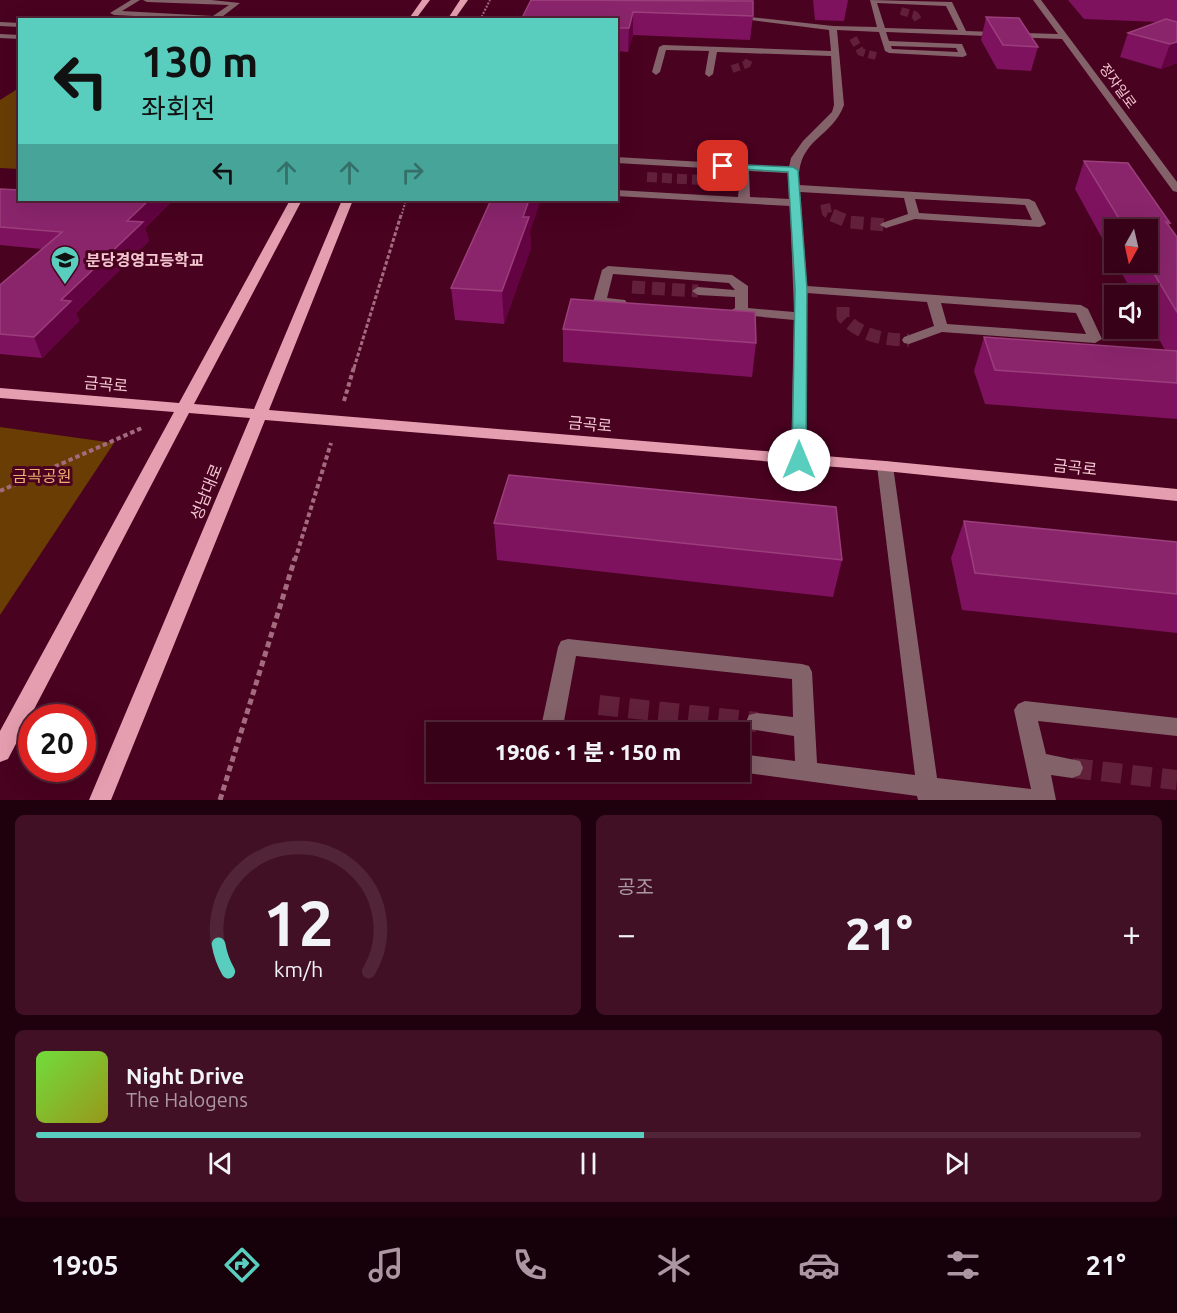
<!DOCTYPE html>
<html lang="ko">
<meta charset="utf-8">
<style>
:root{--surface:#370218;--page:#421025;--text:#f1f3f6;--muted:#aa97a2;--line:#512437;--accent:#59cebe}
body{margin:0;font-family:Ubuntu,"Noto Sans KR",sans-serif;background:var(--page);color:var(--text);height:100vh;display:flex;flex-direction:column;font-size:22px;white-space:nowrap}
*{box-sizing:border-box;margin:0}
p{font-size:20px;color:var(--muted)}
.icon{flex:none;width:33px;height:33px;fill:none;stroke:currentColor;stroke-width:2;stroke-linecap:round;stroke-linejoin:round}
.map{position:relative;height:800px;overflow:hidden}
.details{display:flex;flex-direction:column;gap:15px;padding:15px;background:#1e010d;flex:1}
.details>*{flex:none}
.guide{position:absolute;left:18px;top:18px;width:600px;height:183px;border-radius:0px;box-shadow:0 6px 24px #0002,0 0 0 2px var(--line);background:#59cebe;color:#111;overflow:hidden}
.needle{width:39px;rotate:188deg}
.buttons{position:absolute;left:1104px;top:219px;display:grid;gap:12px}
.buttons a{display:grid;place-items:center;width:54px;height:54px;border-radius:0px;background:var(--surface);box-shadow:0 6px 24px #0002,0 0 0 2px var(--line);font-size:30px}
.speed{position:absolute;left:18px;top:704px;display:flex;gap:12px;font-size:30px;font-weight:700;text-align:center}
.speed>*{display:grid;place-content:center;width:78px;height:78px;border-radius:50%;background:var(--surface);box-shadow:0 6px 24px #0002,0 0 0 2px var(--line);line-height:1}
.speed .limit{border:9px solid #d22;background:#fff;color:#111}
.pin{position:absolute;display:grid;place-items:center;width:51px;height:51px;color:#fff;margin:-26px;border-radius:12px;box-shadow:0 3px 9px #0006}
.me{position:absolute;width:66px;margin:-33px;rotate:0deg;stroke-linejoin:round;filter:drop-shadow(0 0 4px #0008)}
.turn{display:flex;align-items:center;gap:21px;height:126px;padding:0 24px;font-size:27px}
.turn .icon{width:78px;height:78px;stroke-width:2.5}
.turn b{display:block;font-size:42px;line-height:51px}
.lanes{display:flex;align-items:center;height:57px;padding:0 24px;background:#0003;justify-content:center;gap:30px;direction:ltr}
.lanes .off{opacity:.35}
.big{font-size:45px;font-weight:800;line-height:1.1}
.details .tile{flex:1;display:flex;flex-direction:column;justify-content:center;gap:9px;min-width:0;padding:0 21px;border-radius:9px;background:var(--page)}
.details .dial{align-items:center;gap:0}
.dial svg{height:156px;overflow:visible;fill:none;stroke:var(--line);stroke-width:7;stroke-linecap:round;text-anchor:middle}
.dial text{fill:var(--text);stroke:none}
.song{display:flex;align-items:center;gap:18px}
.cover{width:72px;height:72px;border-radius:9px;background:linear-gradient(135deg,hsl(100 70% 55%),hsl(60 70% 35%))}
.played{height:6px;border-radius:3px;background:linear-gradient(90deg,var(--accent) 55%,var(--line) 55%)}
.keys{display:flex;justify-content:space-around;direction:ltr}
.heat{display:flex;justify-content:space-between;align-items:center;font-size:33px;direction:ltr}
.details .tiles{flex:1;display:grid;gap:15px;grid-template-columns:1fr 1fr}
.tile:last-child{grid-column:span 2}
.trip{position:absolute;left:426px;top:722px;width:324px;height:60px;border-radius:0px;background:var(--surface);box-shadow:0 6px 24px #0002,0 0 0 2px var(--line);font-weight:800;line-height:60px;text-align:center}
.menu{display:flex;height:96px;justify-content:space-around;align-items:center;background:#16010a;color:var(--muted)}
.menu .icon{width:42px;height:42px}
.menu .current{color:var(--accent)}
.menu b{font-size:27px;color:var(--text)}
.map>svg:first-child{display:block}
.green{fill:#6a3d05}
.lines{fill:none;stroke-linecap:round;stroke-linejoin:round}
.minor-tunnel-far3{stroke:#62203a;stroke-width:8;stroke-dasharray:8 4;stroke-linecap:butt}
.minor-tunnel-far2{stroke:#62203a;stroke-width:10;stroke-dasharray:10 5;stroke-linecap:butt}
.minor-tunnel-far1{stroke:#62203a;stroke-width:13;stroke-dasharray:13 7;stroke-linecap:butt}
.minor-tunnel{stroke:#62203a;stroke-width:20;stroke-dasharray:20 10;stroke-linecap:butt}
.path-far3{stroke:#a46b7e;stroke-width:2;stroke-dasharray:2 1.5;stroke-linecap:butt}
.path-far2{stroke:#a46b7e;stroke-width:3;stroke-dasharray:4 2;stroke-linecap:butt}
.path-far1{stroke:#a46b7e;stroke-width:4;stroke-dasharray:4.5 3;stroke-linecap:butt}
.path{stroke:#a46b7e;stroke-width:5;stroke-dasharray:6 4;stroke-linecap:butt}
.minor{fill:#84626a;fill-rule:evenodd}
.major{fill:#e59eaf;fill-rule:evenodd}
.wall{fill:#7e125f}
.shaded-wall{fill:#630341}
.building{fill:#8a256c;stroke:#9b3e7b;stroke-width:1.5}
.route{fill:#59cebe;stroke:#3a867c;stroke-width:1.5}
.labels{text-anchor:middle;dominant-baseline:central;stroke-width:6;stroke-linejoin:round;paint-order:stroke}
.far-street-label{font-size:14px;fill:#f3c7d0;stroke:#490220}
.poi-label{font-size:16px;font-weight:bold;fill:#f3c7d0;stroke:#490220;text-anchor:start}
.street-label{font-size:16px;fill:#f3c7d0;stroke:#490220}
.park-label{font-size:16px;fill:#f3af6f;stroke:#490220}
</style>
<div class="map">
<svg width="1177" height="800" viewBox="0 0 1177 800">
<rect width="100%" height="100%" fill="#490220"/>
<!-- green -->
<g class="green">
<path d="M 19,88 L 19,169 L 0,168 L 0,100 Z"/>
<path d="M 0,427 L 114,443 L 0,615 Z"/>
</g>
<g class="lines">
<!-- minor-tunnel-far3 -->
<g class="minor-tunnel-far3">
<path d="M 901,11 L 915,15 L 920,23"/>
<path d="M 853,38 L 861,52 L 876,56"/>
<path d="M 732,69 L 747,64 L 750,58"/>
</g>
<!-- minor-tunnel-far2 -->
<g class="minor-tunnel-far2">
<path d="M 647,177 L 718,181"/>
<path d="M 825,204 L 827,213 L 836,217"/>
</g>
<!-- minor-tunnel-far1 -->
<g class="minor-tunnel-far1">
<path d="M 832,215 L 849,222 L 886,225"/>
<path d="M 632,287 L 698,291"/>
<path d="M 843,307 L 843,317 C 861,336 884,340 909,340"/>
</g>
<!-- minor-tunnel -->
<g class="minor-tunnel">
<path d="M 599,705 L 757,722"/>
<path d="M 1072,768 L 1177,780"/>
</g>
<!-- path-far3 -->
<g class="path-far3">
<path d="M 480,20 L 490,0"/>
<path d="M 401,217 L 406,200"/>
</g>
<!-- path-far2 -->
<path class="path-far2" d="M 354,368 L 401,215"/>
<!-- path-far1 -->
<g class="path-far1">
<path d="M 344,401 L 354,367"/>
<path d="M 0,491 L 144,427"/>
<path d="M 295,560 L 331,443"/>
</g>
<!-- path -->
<path class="path" d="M 220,800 L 295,558"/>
<!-- minor -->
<g class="minor">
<path d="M 131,0 L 140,0 L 122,11 L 213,16 L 229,5 L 147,2 L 143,0 L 211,0 L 240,3 L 218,20 L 114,15 L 110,13 Z"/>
<path d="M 870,0 L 952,2 L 966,31 L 1058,34 L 1033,0 L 1041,0 L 1177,182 L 1177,192 L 1173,191 L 1062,39 L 886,32 L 889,41 L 962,44 L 967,55 L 963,57 L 889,53 L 885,51 L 879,32 L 837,30 L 844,105 C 831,140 796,138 799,185 L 1029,199 L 1035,202 L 1046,224 L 1040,227 L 915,219 L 886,228 L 880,225 L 882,223 L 908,214 L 904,198 L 800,192 L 807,286 L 1081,305 L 1088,309 L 1102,339 L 1095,343 L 942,332 L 909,344 L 904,343 L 902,340 L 904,337 L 934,326 L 927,302 L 807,293 L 807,460 L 799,465 L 791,460 L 794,320 L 732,314 L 730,311 L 735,308 L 735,297 L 698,295 L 692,291 L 698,287 L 735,290 L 729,283 L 613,274 L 607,298 L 625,300 L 627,303 L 625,306 L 600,306 L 593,302 L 602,270 L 608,266 L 732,275 L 748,286 L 748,308 L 794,312 L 790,206 L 616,196 L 616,190 L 738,197 L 739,186 L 718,184 L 713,181 L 718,178 L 739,179 L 739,170 L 616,163 L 616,157 L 789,167 L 791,158 L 803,141 L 832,112 L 834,105 L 831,56 L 717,52 L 713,74 L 709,77 L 705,74 L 709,51 L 666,50 L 660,72 L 656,75 L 652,72 L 659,47 L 663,45 L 831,51 L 829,30 L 728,17 L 732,15 L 833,26 L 877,27 ZM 877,3 L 946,6 L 958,30 L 885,28 ZM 891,46 L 956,48 L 958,52 L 892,49 ZM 749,171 L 788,173 L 789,199 L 750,197 ZM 915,199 L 1025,205 L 1032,220 L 919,213 ZM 941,303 L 1076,313 L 1086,334 L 947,324 Z"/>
<path d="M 0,22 L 20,23 L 20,27 L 0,26 Z"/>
<path d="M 0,34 L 20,35 L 20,39 L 0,38 Z"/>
<path d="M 885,461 L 891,462 L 893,466 L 937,778 L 1031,789 L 1014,710 L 1018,704 L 1025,701 L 1177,718 L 1177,736 L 1038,721 L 1046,754 L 1080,761 L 1083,768 L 1080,775 L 1072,778 L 1051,775 L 1056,800 L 918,800 L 917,796 L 732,771 L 740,771 L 740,754 L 795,761 L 794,736 L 749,729 L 746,722 L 749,715 L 757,713 L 793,717 L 792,679 L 576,656 L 562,732 L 540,732 L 558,647 L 561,641 L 568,639 L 802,664 L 809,666 L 812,672 L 817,763 L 915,775 L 877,466 L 879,462 Z"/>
</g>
<!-- major -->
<g class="major">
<path d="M 422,0 L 430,0 L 415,20 L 408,20 Z"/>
<path d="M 460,0 L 468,0 L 454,20 L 447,20 Z"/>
<path d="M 290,200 L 302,200 L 194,404 L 254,409 L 342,200 L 353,200 L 269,410 L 885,461 L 1177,489 L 1177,501 L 885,471 L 265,420 L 111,800 L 89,800 L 250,418 L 189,413 L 8,759 L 0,762 L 0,731 L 174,412 L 0,398 L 0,388 L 179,403 Z"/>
</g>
</g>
<!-- wall -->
<g class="wall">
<path d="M 531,0 L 753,0 L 753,16 L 750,40 L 633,35 L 628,52 L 616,51 L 616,20 Z"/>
<path d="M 813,0 L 848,0 L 844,21 L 815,20 Z"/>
<path d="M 1068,0 L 1177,0 L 1177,63 L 1161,69 L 1120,57 L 1128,33 L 1158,22 L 1084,19 Z"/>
<path d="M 986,17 L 1038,47 L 1031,71 L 997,69 L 981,40 Z"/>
<path d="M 1084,161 L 1170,223 L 1169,226 L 1177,237 L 1177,419 L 985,404 L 974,371 L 984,337 L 1165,350 L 1148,319 L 1148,296 L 1134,296 L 1116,262 L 1148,262 L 1148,230 L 1114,230 L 1114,260 L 1075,189 Z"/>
<path d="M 0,189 L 20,200 L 173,200 L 145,228 L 149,241 L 76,313 L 79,321 L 42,358 L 0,354 L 0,285 L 42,249 L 0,245 Z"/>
<path d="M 530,232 L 531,248 L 504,324 L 455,320 L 451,288 Z"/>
<path d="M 563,329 L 756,343 L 752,377 L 563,362 Z"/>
<path d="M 964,521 L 1177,542 L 1177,633 L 962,610 L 951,558 Z"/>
<path d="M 494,523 L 842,560 L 833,597 L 497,560 Z"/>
</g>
<!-- shaded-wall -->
<g class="shaded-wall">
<path d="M 633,12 L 633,35 L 628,52 L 629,28 Z"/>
<path d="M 1177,42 L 1177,63 L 1161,69 L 1170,44 Z"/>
<path d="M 149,200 L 173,200 L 145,228 L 149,241 L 76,313 L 79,321 L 42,358 L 34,337 L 61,300 L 127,221 Z"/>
<path d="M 529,200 L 541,200 L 530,232 L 531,248 L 504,324 L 502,291 L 523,217 Z"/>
</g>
<!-- building -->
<g class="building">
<path d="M 531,0 L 753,1 L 753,16 L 633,12 L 629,28 L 616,28 L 616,20 L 521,20 Z"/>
<path d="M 986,17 L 1019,18 L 1038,47 L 1003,45 Z"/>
<path d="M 1166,19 L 1177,22 L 1177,42 L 1170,44 L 1128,33 Z"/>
<path d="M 1084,161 L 1128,163 L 1170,223 L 1166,222 L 1177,237 L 1177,312 L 1147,262 L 1148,262 L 1148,230 L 1126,230 Z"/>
<path d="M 0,189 L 20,190 L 20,200 L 149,200 L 127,221 L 143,222 L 61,300 L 71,301 L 34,337 L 0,334 L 0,285 L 62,232 L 0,227 Z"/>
<path d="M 491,200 L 529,200 L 523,217 L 529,217 L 502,291 L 451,288 Z"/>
<path d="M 571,299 L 755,312 L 756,343 L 563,329 Z"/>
<path d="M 984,337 L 1177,351 L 1177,383 L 995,370 Z"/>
<path d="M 509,475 L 836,507 L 842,560 L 494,523 Z"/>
<path d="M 964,521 L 1177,542 L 1177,594 L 975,573 Z"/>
</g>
<!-- route -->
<path class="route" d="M 719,164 L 793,167 L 798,170 L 807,289 L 806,460 L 799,465 L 792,460 L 795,289 L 788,172 L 723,168 L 718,166 Z"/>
<!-- icons -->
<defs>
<g id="school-pin" transform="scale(1.5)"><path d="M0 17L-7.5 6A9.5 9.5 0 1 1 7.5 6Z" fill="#59cebe" stroke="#490220"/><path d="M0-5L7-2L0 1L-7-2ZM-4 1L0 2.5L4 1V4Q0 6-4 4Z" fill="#111"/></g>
</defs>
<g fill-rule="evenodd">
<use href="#school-pin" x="65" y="260"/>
</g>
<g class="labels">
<!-- far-street labels -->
<g class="far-street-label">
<text transform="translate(1118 86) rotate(54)">정자일로</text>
</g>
<!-- poi labels -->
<g class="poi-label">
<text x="86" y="260">분당경영고등학교</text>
</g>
<!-- street labels -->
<g class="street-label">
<text transform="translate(106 384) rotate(5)">금곡로</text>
<text transform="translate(590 424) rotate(5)">금곡로</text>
<text transform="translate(1075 467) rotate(6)">금곡로</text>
<text transform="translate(206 492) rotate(-68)">성남대로</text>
</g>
<!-- park labels -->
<g class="park-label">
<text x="42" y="476">금곡공원</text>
</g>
</g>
</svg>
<div class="buttons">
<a><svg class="needle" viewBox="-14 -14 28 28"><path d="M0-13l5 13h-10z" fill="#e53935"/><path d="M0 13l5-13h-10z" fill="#aa97a2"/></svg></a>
<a><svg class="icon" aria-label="sound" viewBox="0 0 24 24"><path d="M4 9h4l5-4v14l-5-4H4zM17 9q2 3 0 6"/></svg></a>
</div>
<div class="speed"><div class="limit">20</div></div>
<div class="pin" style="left:723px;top:166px;background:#d93025"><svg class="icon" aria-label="arrive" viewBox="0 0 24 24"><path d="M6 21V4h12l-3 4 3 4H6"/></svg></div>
<svg class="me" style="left:799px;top:460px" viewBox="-20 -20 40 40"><circle r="19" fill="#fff"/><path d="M0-13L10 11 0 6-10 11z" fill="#59cebe"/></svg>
<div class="trip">19:06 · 1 분 · 150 m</div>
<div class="guide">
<div class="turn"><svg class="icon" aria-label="left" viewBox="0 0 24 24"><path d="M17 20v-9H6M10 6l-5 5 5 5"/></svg><div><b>130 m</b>좌회전</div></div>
<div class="lanes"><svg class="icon" aria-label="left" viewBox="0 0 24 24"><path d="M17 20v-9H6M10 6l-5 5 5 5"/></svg><svg class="icon off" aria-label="ahead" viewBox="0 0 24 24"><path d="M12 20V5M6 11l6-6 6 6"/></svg><svg class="icon off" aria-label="ahead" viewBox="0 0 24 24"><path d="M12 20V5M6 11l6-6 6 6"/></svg><svg class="icon off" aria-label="right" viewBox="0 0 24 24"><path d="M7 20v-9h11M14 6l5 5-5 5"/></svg></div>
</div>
</div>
<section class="details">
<div class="tiles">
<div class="tile dial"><svg viewBox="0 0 100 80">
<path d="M14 69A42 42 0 1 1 86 69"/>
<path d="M14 69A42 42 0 0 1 9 55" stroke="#59cebe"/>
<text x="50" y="56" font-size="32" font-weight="700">12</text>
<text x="50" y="72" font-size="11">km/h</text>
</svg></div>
<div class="tile"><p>공조</p>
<div class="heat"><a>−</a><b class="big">21°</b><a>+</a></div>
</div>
<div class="tile">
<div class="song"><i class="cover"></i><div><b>Night Drive</b><p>The Halogens</p></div></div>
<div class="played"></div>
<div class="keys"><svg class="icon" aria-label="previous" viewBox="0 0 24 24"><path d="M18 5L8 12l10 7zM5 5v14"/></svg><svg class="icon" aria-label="pause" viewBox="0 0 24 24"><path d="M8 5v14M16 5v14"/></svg><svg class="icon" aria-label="next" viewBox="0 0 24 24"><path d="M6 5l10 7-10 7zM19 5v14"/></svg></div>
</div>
</div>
</section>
<nav class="menu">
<b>19:05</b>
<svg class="icon current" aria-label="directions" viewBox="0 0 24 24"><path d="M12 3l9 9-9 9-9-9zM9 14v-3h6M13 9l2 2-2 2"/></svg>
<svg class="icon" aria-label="music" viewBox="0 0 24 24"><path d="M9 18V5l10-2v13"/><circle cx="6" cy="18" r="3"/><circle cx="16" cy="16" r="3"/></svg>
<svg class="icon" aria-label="phone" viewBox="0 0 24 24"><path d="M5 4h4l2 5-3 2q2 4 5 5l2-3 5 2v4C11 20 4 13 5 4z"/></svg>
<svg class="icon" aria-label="climate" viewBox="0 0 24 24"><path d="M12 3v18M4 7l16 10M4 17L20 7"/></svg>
<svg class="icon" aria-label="car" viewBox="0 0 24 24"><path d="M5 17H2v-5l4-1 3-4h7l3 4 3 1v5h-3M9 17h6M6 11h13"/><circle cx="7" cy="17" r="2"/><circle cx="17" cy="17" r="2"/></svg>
<svg class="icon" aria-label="filters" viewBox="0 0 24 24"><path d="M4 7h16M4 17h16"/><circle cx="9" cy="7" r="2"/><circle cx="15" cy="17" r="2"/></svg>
<b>21°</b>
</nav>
